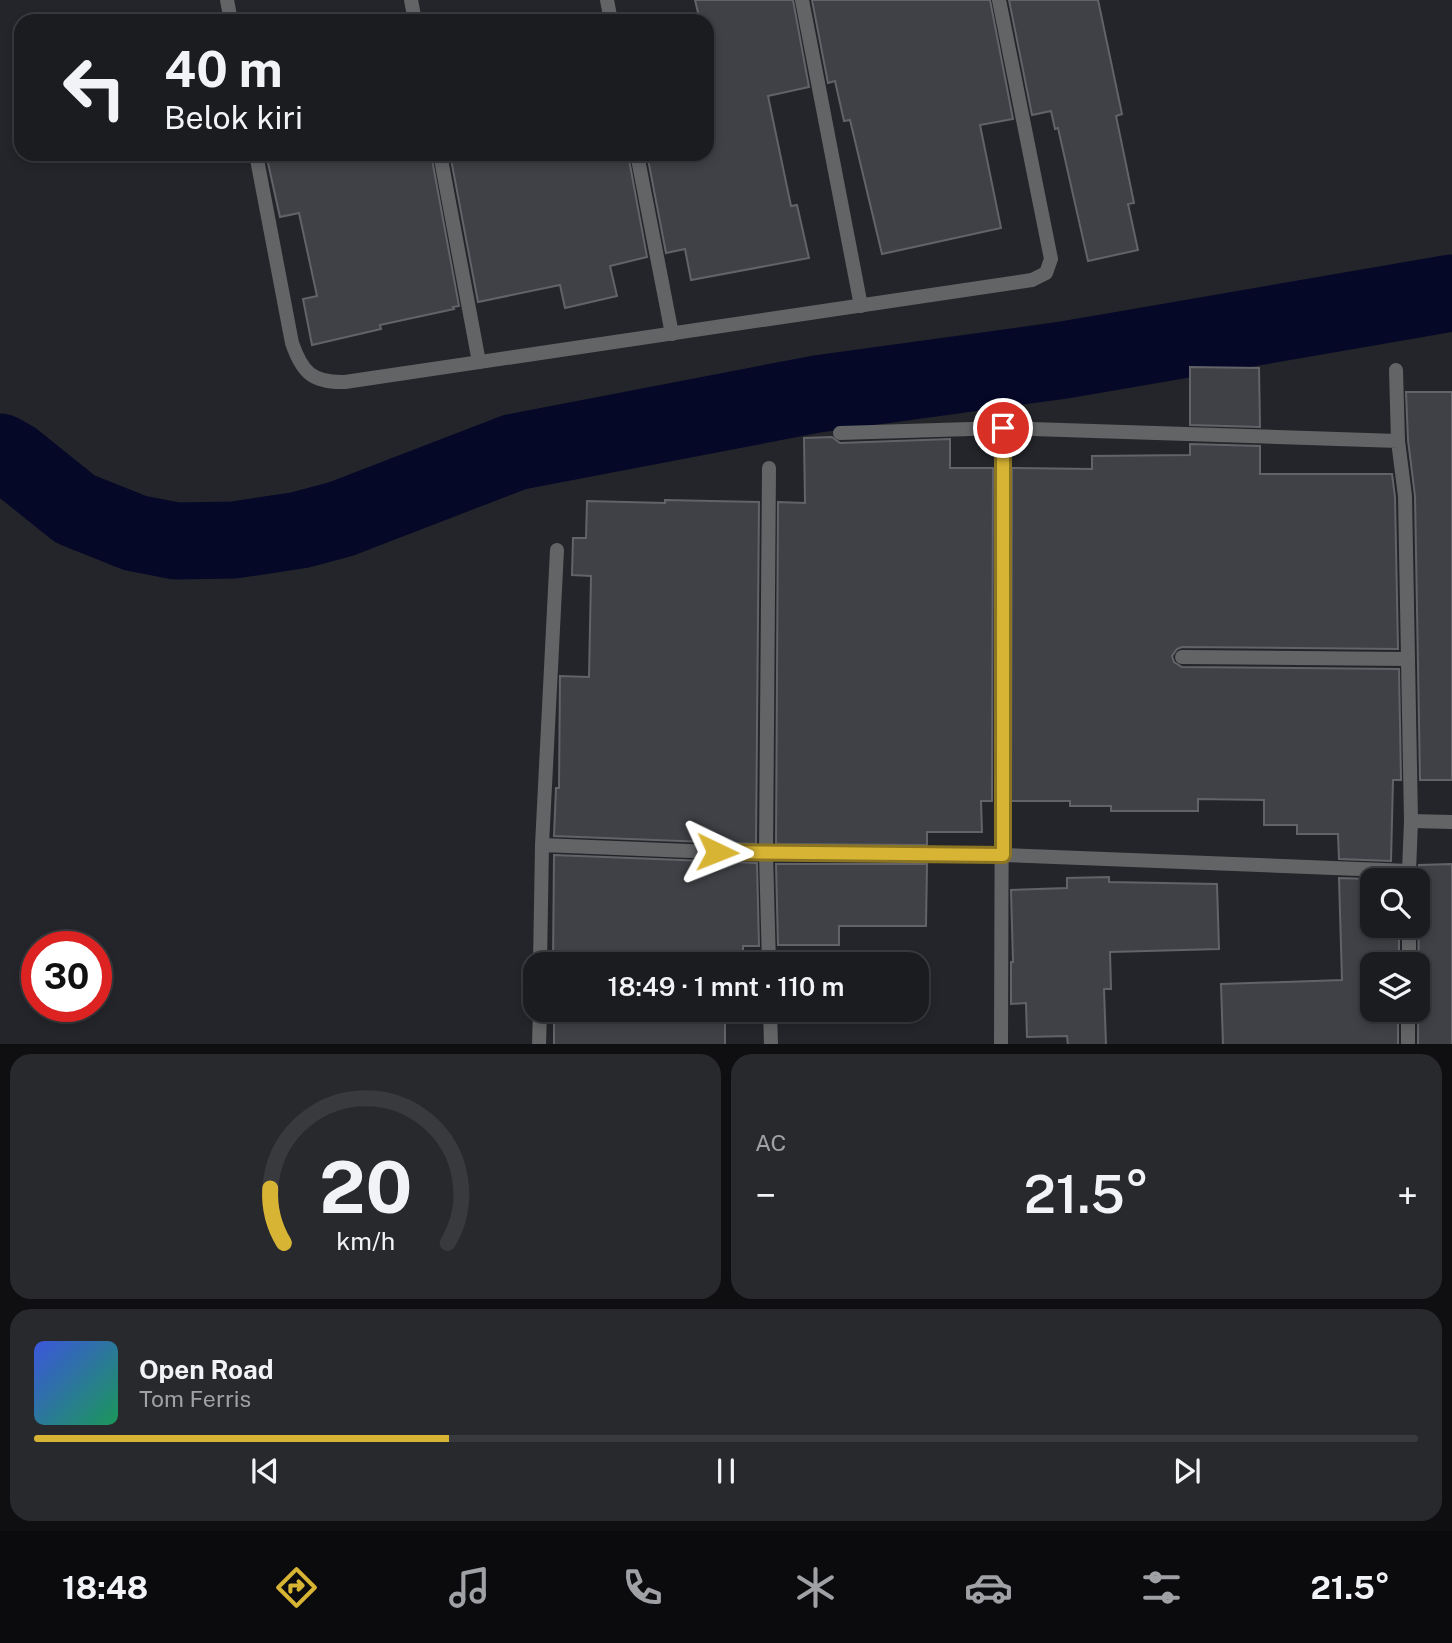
<!DOCTYPE html>
<html lang="id">
<meta charset="utf-8">
<style>
:root{--surface:#1b1c20;--page:#28292d;--text:#f1f3f6;--muted:#a0a1a5;--line:#393a3e;--accent:#d8b434}
body{margin:0;font-family:"Public Sans",sans-serif;background:var(--page);color:var(--text);height:100vh;display:flex;flex-direction:column;font-size:26px;white-space:nowrap}
*{box-sizing:border-box;margin:0}
p{font-size:23px;color:var(--muted)}
.icon{flex:none;width:38px;height:38px;fill:none;stroke:currentColor;stroke-width:2;stroke-linecap:round;stroke-linejoin:round}
.map{position:relative;height:1044px;overflow:hidden}
.sheet{display:flex;flex-direction:column;gap:10px;padding:10px;background:#0f0f12;flex:1}
.sheet>*{flex:none}
.hud{position:absolute;left:14px;top:14px;width:700px;height:147px;border-radius:21px;box-shadow:0 4px 10px #0003,0 0 0 2px var(--line);background:#1b1c20;color:var(--text);overflow:hidden}
.fabs{position:absolute;left:1360px;top:868px;display:grid;gap:14px}
.fabs a{display:grid;place-items:center;width:70px;height:70px;border-radius:14px;background:var(--surface);box-shadow:0 4px 10px #0003,0 0 0 2px var(--line);font-size:35px}
.speed{position:absolute;left:21px;top:931px;display:flex;gap:14px;font-size:35px;font-weight:700;text-align:center}
.speed>*{display:grid;place-content:center;width:91px;height:91px;border-radius:50%;background:var(--surface);box-shadow:0 4px 10px #0003,0 0 0 2px var(--line);line-height:1}
.speed .limit{border:10px solid #d22;background:#fff;color:#111}
.pin{position:absolute;display:grid;place-items:center;width:60px;height:60px;color:#fff;margin:-30px;border:4px solid #fff;border-radius:50%;box-shadow:0 2px 7px #0007}
.me{position:absolute;width:77px;margin:-38px;rotate:92deg;stroke-linejoin:round;filter:drop-shadow(0 0 5px #0008)}
.turn{display:flex;align-items:center;gap:24px;height:147px;padding:0 35px;font-size:32px}
.turn .icon{width:91px;height:91px;stroke-width:2.5}
.turn b{display:block;font-size:49px;line-height:60px}
.big{font-size:52px;font-weight:600;line-height:1.1}
.sheet .card{flex:1;display:flex;flex-direction:column;justify-content:center;gap:10px;min-width:0;padding:0 24px;border-radius:21px;background:var(--page)}
.sheet .dial{align-items:center;gap:0}
.dial svg{height:182px;overflow:visible;fill:none;stroke:var(--line);stroke-width:7;stroke-linecap:round;text-anchor:middle}
.dial text{fill:var(--text);stroke:none}
.song{display:flex;align-items:center;gap:21px}
.cover{width:84px;height:84px;border-radius:10px;background:linear-gradient(135deg,hsl(230 70% 55%),hsl(150 70% 35%))}
.played{height:7px;border-radius:4px;background:linear-gradient(90deg,var(--accent) 30%,var(--line) 30%)}
.keys{display:flex;justify-content:space-around;direction:ltr}
.heat{display:flex;justify-content:space-between;align-items:center;font-size:38px;direction:ltr}
.sheet .tiles{flex:1;display:grid;gap:10px;grid-template-columns:1fr 1fr}
.card:last-child{grid-column:span 2}
.trip{position:absolute;left:523px;top:952px;width:406px;height:70px;border-radius:21px;background:var(--surface);box-shadow:0 4px 10px #0003,0 0 0 2px var(--line);font-weight:600;line-height:70px;text-align:center}
.tab-bar{display:flex;height:112px;justify-content:space-around;align-items:center;background:#0b0b0d;color:var(--muted)}
.tab-bar .icon{width:49px;height:49px}
.tab-bar .selected{color:var(--accent)}
.tab-bar b{font-size:32px;color:var(--text)}
.map>svg:first-child{display:block}
.lines{fill:none;stroke-linecap:round;stroke-linejoin:round}
.river{stroke:#050827;stroke-width:77}
.building{fill:#3f4146;stroke:#626368;stroke-width:2}
.minor{stroke:#636466;stroke-width:14}
.route-casing{stroke:#8c7522;stroke-width:18}
.route{stroke:#d8b434;stroke-width:12}
</style>
<div class="map">
<svg width="1452" height="1045" viewBox="0 0 1452 1045">
<rect width="100%" height="100%" fill="#24252a"/>
<g class="lines">
<!-- river -->
<path class="river" d="M 0,452 L 14,460 L 75,509 L 135,533 L 176,541 L 234,540 L 300,530 L 341,519 L 515,452 L 817,394 L 1064,360 L 1452,293"/>
</g>
<!-- building -->
<g class="building">
<path d="M 695,0 L 793,0 L 809,87 L 768,96 L 791,206 L 797,205 L 809,258 L 691,280 L 685,249 L 666,253 L 647,154 L 707,154 L 707,21 L 700,21 Z"/>
<path d="M 812,0 L 990,0 L 1013,119 L 980,125 L 1001,228 L 882,254 L 850,120 L 844,121 L 835,81 L 828,83 Z"/>
<path d="M 1009,0 L 1098,0 L 1122,114 L 1116,116 L 1134,203 L 1128,204 L 1138,250 L 1088,261 L 1058,128 L 1055,129 L 1051,111 L 1032,115 Z"/>
<path d="M 266,154 L 431,154 L 459,306 L 453,307 L 454,309 L 380,325 L 381,329 L 312,345 L 303,299 L 317,296 L 299,213 L 280,217 Z"/>
<path d="M 450,154 L 628,154 L 647,257 L 610,266 L 617,296 L 565,308 L 560,285 L 478,302 Z"/>
<path d="M 1190,367 L 1259,368 L 1260,427 L 1190,425 Z"/>
<path d="M 1406,392 L 1452,392 L 1452,780 L 1420,780 L 1415,496 L 1408,440 Z"/>
<path d="M 832,437 L 840,443 L 950,439 L 950,468 L 993,468 L 992,801 L 981,801 L 982,832 L 927,832 L 927,845 L 776,844 L 778,502 L 805,503 L 804,438 Z"/>
<path d="M 1190,444 L 1260,446 L 1260,474 L 1392,474 L 1395,497 L 1398,649 L 1182,647 L 1177,649 L 1172,656 L 1174,662 L 1182,667 L 1399,669 L 1401,780 L 1393,780 L 1391,861 L 1339,859 L 1338,834 L 1297,834 L 1297,825 L 1264,825 L 1264,800 L 1198,799 L 1198,811 L 1111,811 L 1111,806 L 1070,806 L 1070,801 L 1011,801 L 1012,468 L 1092,469 L 1092,456 L 1190,455 Z"/>
<path d="M 665,500 L 759,502 L 756,844 L 554,836 L 556,788 L 559,788 L 560,676 L 589,677 L 591,576 L 572,575 L 573,538 L 586,538 L 587,501 L 665,503 Z"/>
<path d="M 554,855 L 757,863 L 759,946 L 743,946 L 743,964 L 553,964 Z"/>
<path d="M 776,864 L 927,864 L 926,926 L 839,926 L 839,945 L 778,945 Z"/>
<path d="M 1452,864 L 1452,1045 L 1418,1045 L 1419,865 Z"/>
<path d="M 1109,877 L 1109,882 L 1217,884 L 1219,949 L 1110,952 L 1111,989 L 1104,989 L 1106,1045 L 1068,1045 L 1067,1036 L 1027,1037 L 1026,1003 L 1011,1004 L 1011,962 L 1013,962 L 1011,890 L 1067,888 L 1067,878 Z"/>
<path d="M 1339,878 L 1399,880 L 1372,880 L 1372,926 L 1399,926 L 1399,964 L 1372,964 L 1372,1010 L 1398,1010 L 1398,1045 L 1223,1045 L 1221,984 L 1342,980 Z"/>
<path d="M 554,1010 L 740,1010 L 739,1017 L 725,1016 L 725,1045 L 554,1045 Z"/>
</g>
<g class="lines">
<!-- minor -->
<g class="minor">
<path d="M 227,0 L 231,21"/>
<path d="M 411,0 L 415,21"/>
<path d="M 607,0 L 611,21"/>
<path d="M 802,0 L 861,306"/>
<path d="M 256,154 L 292,343 C 302,372 312,383 345,382 L 1032,280 L 1046,273 L 1051,259 L 999,0"/>
<path d="M 440,154 L 479,362"/>
<path d="M 637,154 L 672,334"/>
<path d="M 1396,370 L 1398,441"/>
<path d="M 840,433 L 1003,428"/>
<path d="M 1182,657 L 1407,659"/>
<path d="M 1411,821 L 1452,822"/>
<path d="M 542,845 L 557,550"/>
<path d="M 540,964 L 542,845 L 766,854 L 1003,855 L 1409,871 L 1409,880"/>
<path d="M 769,964 L 766,854 L 769,468"/>
<path d="M 1409,964 L 1409,926"/>
<path d="M 770,1010 L 771,1045"/>
<path d="M 539,1045 L 540,1010"/>
<path d="M 1001,1045 L 1003,428 L 1398,441 L 1405,496 L 1411,821 L 1409,871"/>
<path d="M 1408,1045 L 1408,1010"/>
</g>
</g>
<g class="lines">
<!-- route casing -->
<g class="route-casing">
<path id="route" d="M 717,852 L 1003,855 L 1003,428"/>
</g>
<!-- route -->
<use href="#route" class="route"/>
</g>
</svg>
<div class="fabs">
<a><svg class="icon" aria-label="search" viewBox="0 0 24 24"><circle cx="10" cy="10" r="6"/><path d="M15 15l6 6"/></svg></a>
<a><svg class="icon" aria-label="layers" viewBox="0 0 24 24"><path d="M12 4l9 5-9 5-9-5zM3 14l9 5 9-5"/></svg></a>
</div>
<div class="speed"><div class="limit">30</div></div>
<div class="pin" style="left:1003px;top:428px;background:#d93025"><svg class="icon" aria-label="arrive" viewBox="0 0 24 24"><path d="M6 21V4h12l-3 4 3 4H6"/></svg></div>
<svg class="me" style="left:717px;top:852px" viewBox="-20 -20 40 40"><path d="M0-17L14 15 0 8-14 15z" fill="#d8b434" stroke="#fff" stroke-width="4"/></svg>
<div class="trip">18:49 · 1 mnt · 110 m</div>
<div class="hud">
<div class="turn"><svg class="icon" aria-label="left" viewBox="0 0 24 24"><path d="M17 20v-9H6M10 6l-5 5 5 5"/></svg><div><b>40 m</b>Belok kiri</div></div>
</div>
</div>
<section class="sheet">
<div class="tiles">
<div class="card dial"><svg viewBox="0 0 100 80">
<path d="M14 69A42 42 0 1 1 86 69"/>
<path d="M14 69A42 42 0 0 1 8 45" stroke="#d8b434"/>
<text x="50" y="56" font-size="32" font-weight="700">20</text>
<text x="50" y="72" font-size="11">km/h</text>
</svg></div>
<div class="card"><p>AC</p>
<div class="heat"><a>−</a><b class="big">21.5°</b><a>+</a></div>
</div>
<div class="card">
<div class="song"><i class="cover"></i><div><b>Open Road</b><p>Tom Ferris</p></div></div>
<div class="played"></div>
<div class="keys"><svg class="icon" aria-label="previous" viewBox="0 0 24 24"><path d="M18 5L8 12l10 7zM5 5v14"/></svg><svg class="icon" aria-label="pause" viewBox="0 0 24 24"><path d="M8 5v14M16 5v14"/></svg><svg class="icon" aria-label="next" viewBox="0 0 24 24"><path d="M6 5l10 7-10 7zM19 5v14"/></svg></div>
</div>
</div>
</section>
<nav class="tab-bar">
<b>18:48</b>
<svg class="icon selected" aria-label="directions" viewBox="0 0 24 24"><path d="M12 3l9 9-9 9-9-9zM9 14v-3h6M13 9l2 2-2 2"/></svg>
<svg class="icon" aria-label="music" viewBox="0 0 24 24"><path d="M9 18V5l10-2v13"/><circle cx="6" cy="18" r="3"/><circle cx="16" cy="16" r="3"/></svg>
<svg class="icon" aria-label="phone" viewBox="0 0 24 24"><path d="M5 4h4l2 5-3 2q2 4 5 5l2-3 5 2v4C11 20 4 13 5 4z"/></svg>
<svg class="icon" aria-label="climate" viewBox="0 0 24 24"><path d="M12 3v18M4 7l16 10M4 17L20 7"/></svg>
<svg class="icon" aria-label="car" viewBox="0 0 24 24"><path d="M5 17H2v-5l4-1 3-4h7l3 4 3 1v5h-3M9 17h6M6 11h13"/><circle cx="7" cy="17" r="2"/><circle cx="17" cy="17" r="2"/></svg>
<svg class="icon" aria-label="filters" viewBox="0 0 24 24"><path d="M4 7h16M4 17h16"/><circle cx="9" cy="7" r="2"/><circle cx="15" cy="17" r="2"/></svg>
<b>21.5°</b>
</nav>
